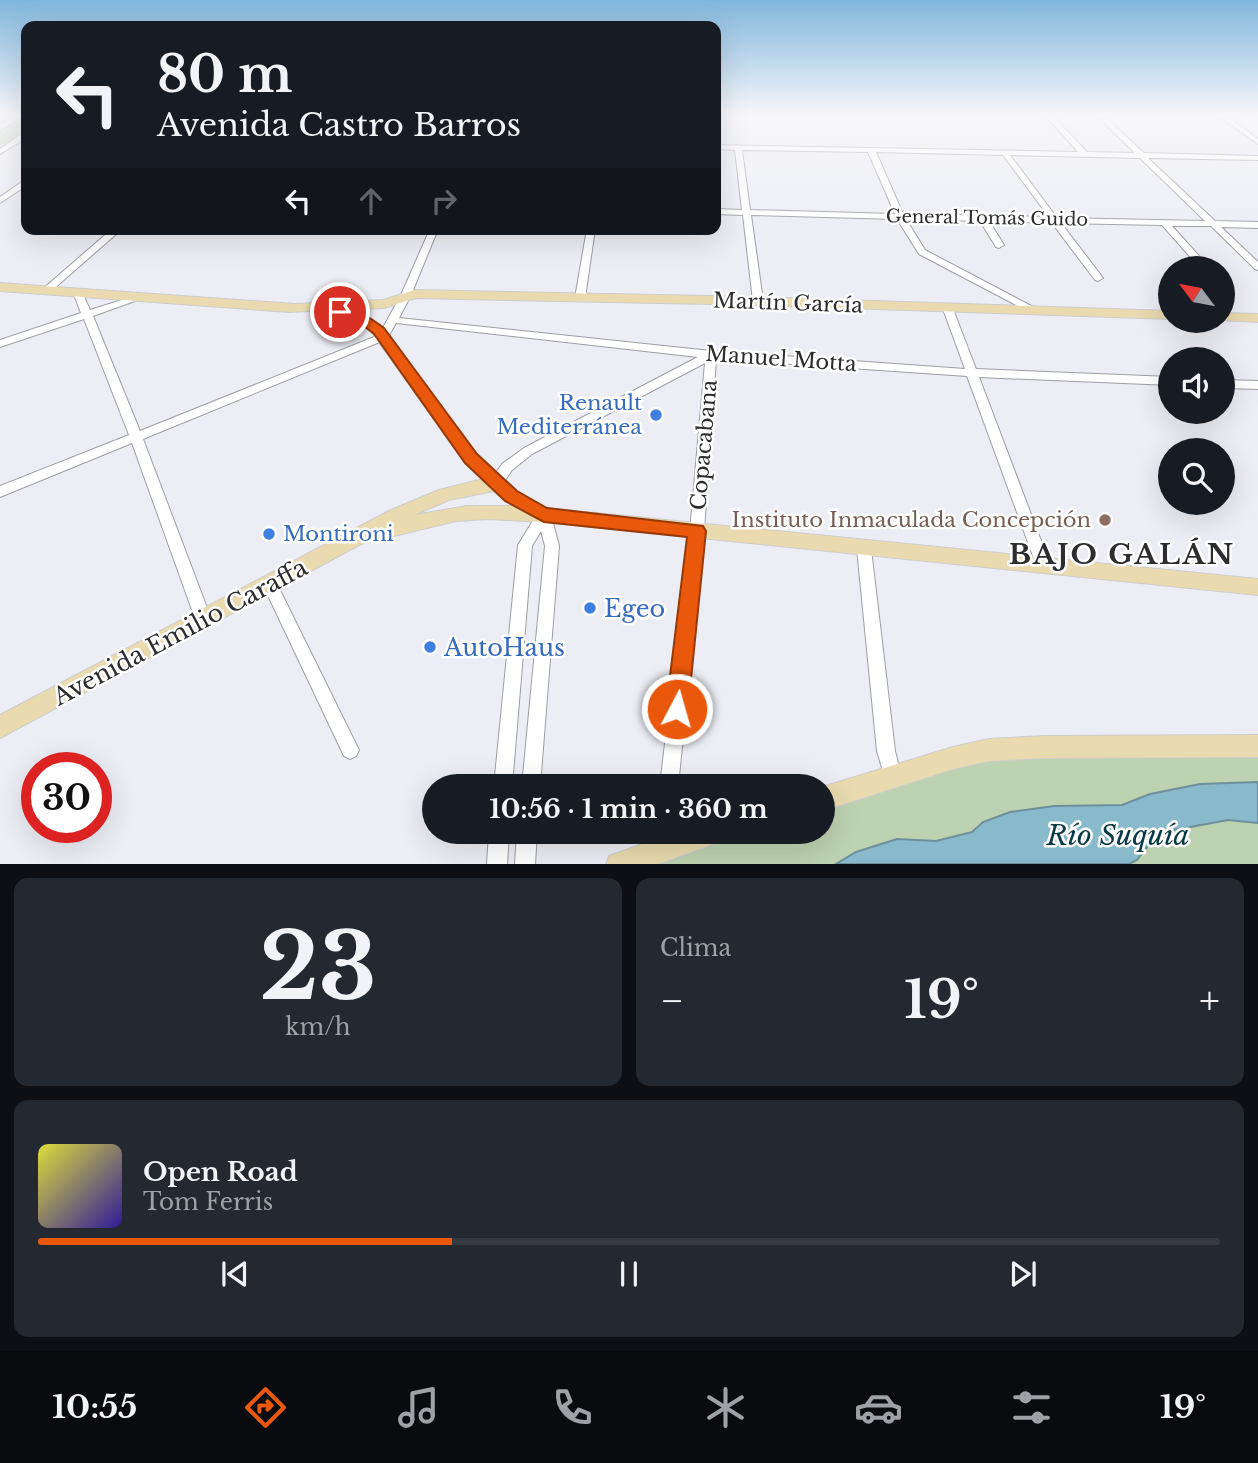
<!DOCTYPE html>
<html lang="es">
<meta charset="utf-8">
<style>
:root{--surface:#171b24;--page:#242831;--text:#f1f3f6;--muted:#9ea1a6;--line:#363941;--accent:#ea580c}
body{margin:0;font-family:"Libre Baskerville",serif;background:var(--page);color:var(--text);height:100vh;display:flex;flex-direction:column;font-size:26px;white-space:nowrap}
*{box-sizing:border-box;margin:0}
p{font-size:23px;color:var(--muted)}
.icon{flex:none;width:38px;height:38px;fill:none;stroke:currentColor;stroke-width:2;stroke-linecap:round;stroke-linejoin:round}
.map{position:relative;height:864px;overflow:hidden}
.panel{display:flex;flex-direction:column;gap:14px;padding:14px;background:#0d0f14;flex:1}
.panel>*{flex:none}
.hud{position:absolute;left:21px;top:21px;width:700px;height:214px;border-radius:14px;box-shadow:0 7px 28px #0002;background:#171b24;color:var(--text);overflow:hidden}
.needle{width:46px;rotate:302deg}
.controls{position:absolute;left:1158px;top:256px;display:grid;gap:14px}
.controls a{display:grid;place-items:center;width:77px;height:77px;border-radius:50%;background:var(--surface);box-shadow:0 7px 28px #0002;font-size:35px}
.speed{position:absolute;left:21px;top:752px;display:flex;gap:14px;font-size:35px;font-weight:700;text-align:center}
.speed>*{display:grid;place-content:center;width:91px;height:91px;border-radius:50%;background:var(--surface);box-shadow:0 7px 28px #0002;line-height:1}
.speed .limit{border:10px solid #d22;background:#fff;color:#111}
.pin{position:absolute;display:grid;place-items:center;width:60px;height:60px;color:#fff;margin:-30px;border:4px solid #fff;border-radius:50%;box-shadow:0 2px 7px #0007}
.me{position:absolute;width:77px;margin:-38px;rotate:6deg;stroke-linejoin:round;filter:drop-shadow(0 0 5px #0008)}
.turn{display:flex;align-items:center;gap:24px;height:147px;padding:0 21px;font-size:32px}
.turn .icon{width:91px;height:91px;stroke-width:2.5}
.turn b{display:block;font-size:49px;line-height:60px}
.lanes{display:flex;align-items:center;height:66px;padding:0 21px;background:#0003;justify-content:center;gap:35px;direction:ltr}
.lanes .off{opacity:.35}
.big{font-size:52px;font-weight:800;line-height:1.1}
.panel .card{flex:1;display:flex;flex-direction:column;justify-content:center;gap:10px;min-width:0;padding:0 24px;border-radius:14px;background:var(--page)}
.panel .dial{align-items:center;gap:0}
.dial b{font-size:91px;line-height:1}
.song{display:flex;align-items:center;gap:21px}
.cover{width:84px;height:84px;border-radius:10px;background:linear-gradient(135deg,hsl(60 70% 55%),hsl(250 70% 35%))}
.played{height:7px;border-radius:4px;background:linear-gradient(90deg,var(--accent) 35%,var(--line) 35%)}
.keys{display:flex;justify-content:space-around;direction:ltr}
.heat{display:flex;justify-content:space-between;align-items:center;font-size:38px;direction:ltr}
.panel .tiles{flex:1;display:grid;gap:14px;grid-template-columns:1fr 1fr}
.card:last-child{grid-column:span 2}
.trip{position:absolute;left:422px;top:774px;width:413px;height:70px;border-radius:35px;background:var(--surface);box-shadow:0 7px 28px #0002;font-weight:800;line-height:70px;text-align:center}
.dock{display:flex;height:112px;justify-content:space-around;align-items:center;background:#090b0e;color:var(--muted)}
.dock .icon{width:49px;height:49px}
.dock .selected{color:var(--accent)}
.dock b{font-size:32px;color:var(--text)}
.map>svg:first-child{display:block}
.green{fill:#bdd2b0}
.water{fill:#88bacb;stroke:#6d909c;stroke-width:2}
.lines{fill:none;stroke-linecap:round;stroke-linejoin:round}
.minor-casing{stroke:#9d9ea4;stroke-width:2}
.major-casing{stroke:#cdcdcd;stroke-width:2}
.minor{fill:#fff;fill-rule:evenodd}
.major{fill:#e9dbaf;fill-rule:evenodd}
.route{fill:#ea580c;stroke:#983908;stroke-width:2}
.shop-dot{fill:#3f7fe0;stroke:#fff;stroke-width:2.5}
.education-dot{fill:#8d6e63;stroke:#fff;stroke-width:2.5}
.labels{text-anchor:middle;dominant-baseline:central;stroke-width:5;stroke-linejoin:round;paint-order:stroke}
.far-street-label{font-size:18px;fill:#2d2d30;stroke:#fff}
.street-label{font-size:21px;fill:#2d2d30;stroke:#fff}
.shop-label{font-size:21px;fill:#366cbe;stroke:#fff;text-anchor:end}
.education-label{font-size:21px;fill:#785e54;stroke:#fff;text-anchor:end}
.near-shop-label{font-size:24px;fill:#366cbe;stroke:#fff;text-anchor:start}
.near-street-label{font-size:24px;fill:#2d2d30;stroke:#fff}
.district-label{font-size:28px;font-weight:bold;letter-spacing:2px;fill:#2d2d30;stroke:#fff}
.near-water-label{font-size:28px;font-style:italic;fill:#0b3a47;stroke:#fff}
</style>
<div class="map">
<svg width="1258" height="865" viewBox="0 0 1258 865">
<rect width="100%" height="100%" fill="#edeef5"/>
<!-- green -->
<g class="green">
<path d="M 26,114 L 26,131 L 0,147 L 0,130 Z"/>
<path d="M 1258,746 L 1258,782 L 1200,784 L 1150,794 L 1122,805 L 1054,806 L 1010,812 L 983,822 L 972,831 L 936,841 L 897,839 L 856,852 L 836,864 L 618,865 L 715,831 L 822,831 L 823,799 L 953,758 Z"/>
<path d="M 1228,820 L 1258,823 L 1258,864 L 1129,865 L 1137,860 L 1158,833 Z"/>
</g>
<!-- water -->
<path class="water" d="M 1258,782 L 1258,823 L 1228,820 L 1158,833 L 1137,860 L 1129,864 L 836,864 L 856,852 L 897,839 L 936,841 L 972,832 L 983,822 L 1010,812 L 1054,806 L 1122,805 L 1150,794 L 1200,784 Z"/>
<g class="lines">
<!-- minor casing -->
<g class="minor-casing">
<g id="minor">
<path d="M 18,114 L 26,114 L 0,130 L 0,125 Z"/>
<path d="M 1044,114 L 1051,114 L 1087,152 L 1135,153 L 1095,114 L 1102,114 L 1144,153 L 1258,156 L 1258,160 L 1148,158 L 1215,221 L 1258,222 L 1258,228 L 1221,227 L 1258,262 L 1258,270 L 1255,269 L 1211,226 L 1172,226 L 1200,257 L 1195,260 L 1192,259 L 1162,225 L 1061,223 L 1103,278 L 1098,281 L 1095,280 L 1052,223 L 989,221 L 1004,245 L 999,248 L 996,247 L 980,221 L 906,219 L 925,250 L 1037,309 L 1038,311 L 1033,314 L 919,254 L 897,219 L 751,215 L 763,301 L 758,304 L 753,301 L 743,215 L 716,214 L 716,209 L 742,210 L 735,150 L 716,149 L 716,145 L 1078,152 ZM 742,150 L 868,152 L 895,214 L 750,210 ZM 876,152 L 1003,155 L 1049,217 L 903,214 ZM 1010,155 L 1140,158 L 1205,221 L 1057,218 Z"/>
<path d="M 1216,114 L 1224,114 L 1258,139 L 1258,144 Z"/>
<path d="M 23,133 L 26,133 L 26,138 L 0,154 L 0,149 Z"/>
<path d="M 23,181 L 26,181 L 26,186 L 0,203 L 0,197 Z"/>
<path d="M 112,229 L 122,229 L 50,292 L 44,292 L 44,288 Z"/>
<path d="M 430,229 L 438,229 L 411,295 L 399,318 L 711,351 L 965,369 L 943,309 L 948,306 L 953,309 L 976,369 L 1171,377 L 1171,385 L 979,377 L 1051,567 L 1049,571 L 1044,573 L 1039,571 L 1037,567 L 967,376 L 716,359 L 704,531 L 678,786 L 660,786 L 690,531 L 705,363 L 532,454 L 512,470 L 500,488 L 490,488 L 488,484 L 502,464 L 524,448 L 698,357 L 396,323 L 387,339 L 143,439 L 212,621 L 209,626 L 204,628 L 199,626 L 196,621 L 132,443 L 0,497 L 0,486 L 129,435 L 84,319 L 0,347 L 0,340 L 81,313 L 73,292 L 75,290 L 81,290 L 90,310 L 141,294 L 146,297 L 93,316 L 140,431 L 379,335 L 401,295 Z"/>
<path d="M 587,229 L 595,229 L 585,298 L 580,301 L 575,298 Z"/>
<path d="M 1223,380 L 1258,381 L 1258,389 L 1223,388 Z"/>
<path d="M 544,510 L 549,511 L 551,515 L 559,546 L 540,786 L 522,786 L 545,546 L 541,531 L 532,546 L 512,786 L 494,786 L 518,545 L 539,511 Z"/>
<path d="M 864,543 L 869,545 L 871,549 L 895,751 L 902,779 L 899,785 L 893,788 L 887,785 L 877,751 L 857,549 L 859,545 Z"/>
<path d="M 270,579 L 275,580 L 356,744 L 359,750 L 356,756 L 350,759 L 344,756 L 263,585 L 265,580 Z"/>
<path d="M 489,831 L 509,831 L 507,865 L 487,865 Z"/>
<path d="M 517,831 L 537,831 L 535,865 L 515,865 Z"/>
<path d="M 655,831 L 675,831 L 674,846 L 671,853 L 664,856 L 657,853 L 654,846 Z"/>
</g>
</g>
<!-- major casing -->
<g class="major-casing">
<g id="major">
<path d="M 0,283 L 295,304 L 383,300 L 415,290 L 758,297 L 1171,311 L 1171,319 L 758,305 L 416,298 L 384,308 L 343,310 L 361,313 L 380,324 L 477,454 L 517,491 L 545,508 L 1258,579 L 1258,595 L 544,522 L 489,519 L 456,521 L 361,544 L 0,738 L 0,715 L 391,510 L 439,490 L 483,479 L 465,462 L 370,330 L 352,319 L 330,315 L 330,310 L 289,312 L 0,291 ZM 494,491 L 513,506 L 467,506 L 414,515 L 449,500 Z"/>
<path d="M 1223,313 L 1258,314 L 1258,322 L 1220,320 L 1223,320 Z"/>
<path d="M 1258,735 L 1258,757 L 1044,758 L 989,761 L 953,769 L 822,811 L 822,787 L 953,747 L 989,739 L 1044,736 Z"/>
<path d="M 679,831 L 727,831 L 724,840 L 655,865 L 606,865 L 609,856 Z"/>
</g>
</g>
<!-- minor -->
<use href="#minor" class="minor"/>
<!-- major -->
<use href="#major" class="major"/>
</g>
<!-- sky -->
<linearGradient id="sky" x2="0" y2="1"><stop stop-color="#81b6dc"/><stop offset="0.49" stop-color="#f7f7fa"/><stop offset="1" stop-color="#f7f7fa" stop-opacity="0"/></linearGradient>
<rect width="1258" height="235" fill="url(#sky)"/>
<!-- route -->
<path class="route" d="M 340,308 L 368,317 L 384,328 L 477,454 L 517,491 L 547,508 L 703,526 L 706,531 L 688,709 L 685,717 L 677,720 L 669,717 L 666,709 L 687,537 L 544,522 L 505,501 L 465,463 L 374,334 L 359,322 L 335,315 L 333,312 Z"/>
<!-- markers -->
<g class="shop-dot">
<circle cx="656" cy="415" r="7"/>
<circle cx="269" cy="534" r="7"/>
<circle cx="590" cy="608" r="7"/>
<circle cx="430" cy="647" r="7"/>
</g>
<circle class="education-dot" cx="1105" cy="520" r="7"/>
<g class="labels">
<!-- far-street labels -->
<g class="far-street-label">
<text transform="translate(987 218) rotate(1)">General Tomás Guido</text>
</g>
<!-- street labels -->
<g class="street-label">
<text transform="translate(788 303) rotate(2)">Martín García</text>
<text transform="translate(781 359) rotate(4)">Manuel Motta</text>
<text transform="translate(704 445) rotate(-85)">Copacabana</text>
</g>
<!-- shop labels -->
<g class="shop-label">
<text x="642" y="403">Renault<tspan x="642" dy="24">Mediterránea</tspan></text>
<text x="283" y="534" text-anchor="start">Montironi</text>
</g>
<!-- education labels -->
<g class="education-label">
<text x="1091" y="520">Instituto Inmaculada Concepción</text>
</g>
<!-- near-shop labels -->
<g class="near-shop-label">
<text x="604" y="608">Egeo</text>
<text x="444" y="647">AutoHaus</text>
</g>
<!-- near-street labels -->
<g class="near-street-label">
<text transform="translate(180 632) rotate(-28)">Avenida Emilio Caraffa</text>
</g>
<!-- district labels -->
<g class="district-label">
<text x="1122" y="554">BAJO GALÁN</text>
</g>
<!-- near-water labels -->
<g class="near-water-label">
<text x="1118" y="835">Río Suquía</text>
</g>
</g>
</svg>
<div class="controls">
<a><svg class="needle" viewBox="-14 -14 28 28"><path d="M0-13l5 13h-10z" fill="#e53935"/><path d="M0 13l5-13h-10z" fill="#9ea1a6"/></svg></a>
<a><svg class="icon" aria-label="sound" viewBox="0 0 24 24"><path d="M4 9h4l5-4v14l-5-4H4zM17 9q2 3 0 6"/></svg></a>
<a><svg class="icon" aria-label="search" viewBox="0 0 24 24"><circle cx="10" cy="10" r="6"/><path d="M15 15l6 6"/></svg></a>
</div>
<div class="speed"><div class="limit">30</div></div>
<div class="pin" style="left:340px;top:312px;background:#d93025"><svg class="icon" aria-label="arrive" viewBox="0 0 24 24"><path d="M6 21V4h12l-3 4 3 4H6"/></svg></div>
<svg class="me" style="left:677px;top:709px" viewBox="-20 -20 40 40"><circle r="17" fill="#ea580c" stroke="#fff" stroke-width="3"/><path d="M0-11L8 9 0 5-8 9z" fill="#fff"/></svg>
<div class="trip">10:56 · 1 min · 360 m</div>
<div class="hud">
<div class="turn"><svg class="icon" aria-label="left" viewBox="0 0 24 24"><path d="M17 20v-9H6M10 6l-5 5 5 5"/></svg><div><b>80 m</b>Avenida Castro Barros</div></div>
<div class="lanes"><svg class="icon" aria-label="left" viewBox="0 0 24 24"><path d="M17 20v-9H6M10 6l-5 5 5 5"/></svg><svg class="icon off" aria-label="ahead" viewBox="0 0 24 24"><path d="M12 20V5M6 11l6-6 6 6"/></svg><svg class="icon off" aria-label="right" viewBox="0 0 24 24"><path d="M7 20v-9h11M14 6l5 5-5 5"/></svg></div>
</div>
</div>
<section class="panel">
<div class="tiles">
<div class="card dial"><b>23</b><p>km/h</p></div>
<div class="card"><p>Clima</p>
<div class="heat"><a>−</a><b class="big">19°</b><a>+</a></div>
</div>
<div class="card">
<div class="song"><i class="cover"></i><div><b>Open Road</b><p>Tom Ferris</p></div></div>
<div class="played"></div>
<div class="keys"><svg class="icon" aria-label="previous" viewBox="0 0 24 24"><path d="M18 5L8 12l10 7zM5 5v14"/></svg><svg class="icon" aria-label="pause" viewBox="0 0 24 24"><path d="M8 5v14M16 5v14"/></svg><svg class="icon" aria-label="next" viewBox="0 0 24 24"><path d="M6 5l10 7-10 7zM19 5v14"/></svg></div>
</div>
</div>
</section>
<nav class="dock">
<b>10:55</b>
<svg class="icon selected" aria-label="directions" viewBox="0 0 24 24"><path d="M12 3l9 9-9 9-9-9zM9 14v-3h6M13 9l2 2-2 2"/></svg>
<svg class="icon" aria-label="music" viewBox="0 0 24 24"><path d="M9 18V5l10-2v13"/><circle cx="6" cy="18" r="3"/><circle cx="16" cy="16" r="3"/></svg>
<svg class="icon" aria-label="phone" viewBox="0 0 24 24"><path d="M5 4h4l2 5-3 2q2 4 5 5l2-3 5 2v4C11 20 4 13 5 4z"/></svg>
<svg class="icon" aria-label="climate" viewBox="0 0 24 24"><path d="M12 3v18M4 7l16 10M4 17L20 7"/></svg>
<svg class="icon" aria-label="car" viewBox="0 0 24 24"><path d="M5 17H2v-5l4-1 3-4h7l3 4 3 1v5h-3M9 17h6M6 11h13"/><circle cx="7" cy="17" r="2"/><circle cx="17" cy="17" r="2"/></svg>
<svg class="icon" aria-label="filters" viewBox="0 0 24 24"><path d="M4 7h16M4 17h16"/><circle cx="9" cy="7" r="2"/><circle cx="15" cy="17" r="2"/></svg>
<b>19°</b>
</nav>
